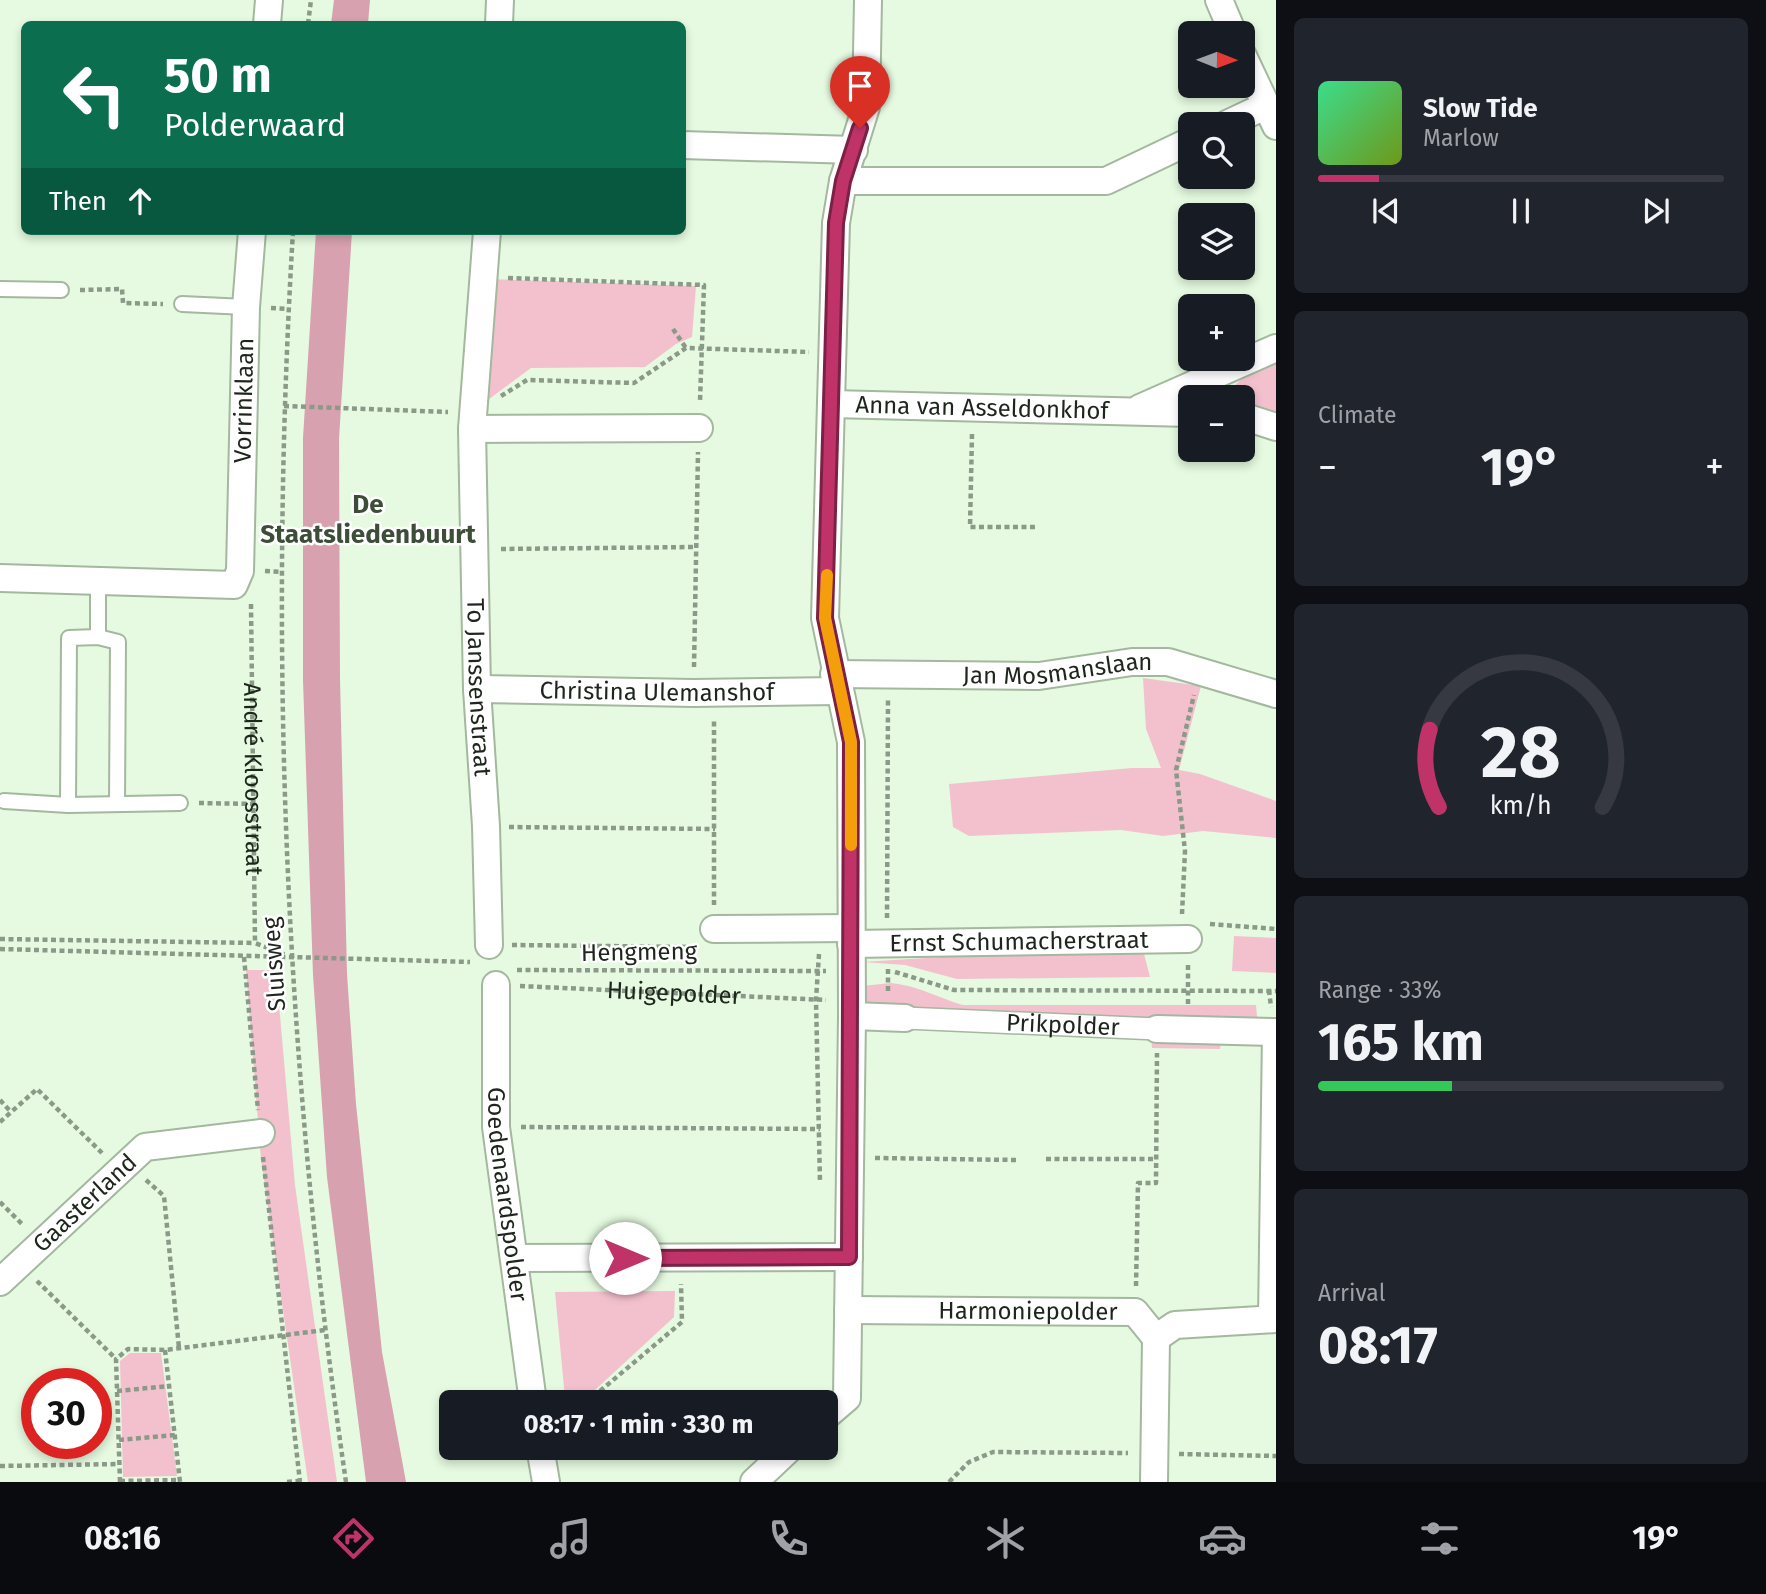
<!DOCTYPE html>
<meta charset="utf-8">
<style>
:root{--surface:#171b24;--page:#20242c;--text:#f1f3f6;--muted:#9ea1a6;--line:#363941;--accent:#bf3369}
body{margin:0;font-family:"Fira Sans",sans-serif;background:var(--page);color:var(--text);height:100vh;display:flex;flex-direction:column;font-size:26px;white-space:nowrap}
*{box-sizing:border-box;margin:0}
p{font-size:23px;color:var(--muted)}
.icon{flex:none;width:38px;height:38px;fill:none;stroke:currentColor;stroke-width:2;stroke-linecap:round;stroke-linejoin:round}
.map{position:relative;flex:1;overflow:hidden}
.drawer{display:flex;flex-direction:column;gap:18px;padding:18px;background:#0d0f14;width:490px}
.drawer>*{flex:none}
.guide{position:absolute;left:21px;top:21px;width:665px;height:214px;border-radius:10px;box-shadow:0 4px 10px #0003;background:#0b6e4f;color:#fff;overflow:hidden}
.needle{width:46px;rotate:91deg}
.controls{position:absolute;left:1178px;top:21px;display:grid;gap:14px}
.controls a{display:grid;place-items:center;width:77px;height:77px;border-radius:10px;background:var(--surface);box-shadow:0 4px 10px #0003;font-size:35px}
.speed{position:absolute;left:21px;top:1368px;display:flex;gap:14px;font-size:35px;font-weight:700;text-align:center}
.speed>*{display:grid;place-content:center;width:91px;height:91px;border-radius:50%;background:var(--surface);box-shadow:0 4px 10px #0003;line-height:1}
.speed .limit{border:10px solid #d22;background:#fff;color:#111}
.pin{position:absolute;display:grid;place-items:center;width:60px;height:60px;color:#fff;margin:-72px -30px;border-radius:50% 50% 50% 0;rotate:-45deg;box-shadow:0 0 7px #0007}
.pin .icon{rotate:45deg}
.me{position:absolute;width:77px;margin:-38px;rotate:90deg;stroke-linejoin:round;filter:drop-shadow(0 0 5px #0008)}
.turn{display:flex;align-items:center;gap:24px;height:147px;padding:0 28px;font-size:32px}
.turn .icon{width:91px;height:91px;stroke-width:2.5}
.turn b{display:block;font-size:49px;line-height:60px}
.then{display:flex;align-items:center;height:66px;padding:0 28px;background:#0003;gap:14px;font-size:26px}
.big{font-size:52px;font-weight:700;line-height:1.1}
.drawer .tile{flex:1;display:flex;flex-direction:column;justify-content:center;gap:10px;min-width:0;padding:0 24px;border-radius:10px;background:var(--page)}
.drawer .dial{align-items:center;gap:0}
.dial svg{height:182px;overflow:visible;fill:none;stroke:var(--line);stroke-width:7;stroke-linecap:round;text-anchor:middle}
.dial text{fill:var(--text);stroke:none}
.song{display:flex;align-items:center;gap:21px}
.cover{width:84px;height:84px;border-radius:10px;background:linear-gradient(135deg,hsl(150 70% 55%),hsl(80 70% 35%))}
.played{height:7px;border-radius:4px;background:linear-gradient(90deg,var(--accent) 15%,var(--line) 15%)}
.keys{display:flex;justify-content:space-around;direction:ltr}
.heat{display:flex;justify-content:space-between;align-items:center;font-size:38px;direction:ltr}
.charge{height:10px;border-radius:5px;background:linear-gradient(90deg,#34c759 33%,var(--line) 0)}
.trip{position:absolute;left:439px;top:1390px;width:399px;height:70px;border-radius:10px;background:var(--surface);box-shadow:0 4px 10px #0003;font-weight:700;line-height:70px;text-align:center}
.menu{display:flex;height:112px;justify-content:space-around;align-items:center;background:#090b0e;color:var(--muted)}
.menu .icon{width:49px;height:49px}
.menu .on{color:var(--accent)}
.menu b{font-size:32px;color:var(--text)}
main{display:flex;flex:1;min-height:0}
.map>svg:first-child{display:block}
.green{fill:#f3c1ce}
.water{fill:#d7a1af}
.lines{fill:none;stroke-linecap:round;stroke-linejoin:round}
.service-casing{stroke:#a4b79f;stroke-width:18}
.pedestrian-casing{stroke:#a4b79f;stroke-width:24}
.minor-casing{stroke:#a4b79f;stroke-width:30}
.path{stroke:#8b9a88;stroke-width:4.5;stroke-dasharray:5 3.5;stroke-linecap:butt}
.service{stroke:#fff;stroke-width:14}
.pedestrian{stroke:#fff;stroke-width:21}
.minor{stroke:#fff;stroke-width:26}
.route-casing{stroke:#7c2144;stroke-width:18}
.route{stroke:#bf3369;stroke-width:12}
.slow{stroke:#f59e0b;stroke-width:12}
.labels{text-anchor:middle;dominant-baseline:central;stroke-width:5;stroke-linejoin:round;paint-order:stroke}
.street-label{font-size:24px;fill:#1d251c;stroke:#fff}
.neighbourhood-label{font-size:26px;font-weight:bold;fill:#3c4d38;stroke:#fff}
</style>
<main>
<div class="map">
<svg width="1276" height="1482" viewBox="0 0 1276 1482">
<rect width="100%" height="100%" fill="#e5fae0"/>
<!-- green -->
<g class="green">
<path d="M 487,279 L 696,286 L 692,337 L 676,344 L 645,367 L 531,368 L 477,408 Z"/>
<path d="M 1276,357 L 1276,416 L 1243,405 L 1242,397 L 1223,397 L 1255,366 Z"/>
<path d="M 1143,678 L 1201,686 L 1179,770 L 1200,774 L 1276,801 L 1276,838 L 1203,831 L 1163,836 L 1121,830 L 969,836 L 953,827 L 949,784 L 1132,768 L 1161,768 L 1146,729 Z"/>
<path d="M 1234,936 L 1276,938 L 1276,973 L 1232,971 Z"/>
<path d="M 1072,949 L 1143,950 L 1150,977 L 957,979 L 905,965 L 862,962 Z"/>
<path d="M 246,970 L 276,970 L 295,1185 L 337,1482 L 308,1482 L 261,1159 Z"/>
<path d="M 891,983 C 919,986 936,997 963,1005 L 1256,1005 L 1259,1039 L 1222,1036 L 1220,1049 L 1152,1048 L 1151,1036 L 999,1033 L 991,1030 L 861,1021 L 862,986 Z"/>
<path d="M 675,1291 L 674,1317 L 582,1402 L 565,1398 L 555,1292 Z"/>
<path d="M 130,1353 L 161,1353 L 177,1476 L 123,1477 L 120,1361 Z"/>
</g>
<!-- water -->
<g class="water">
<path d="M 334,0 L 370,0 L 368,24 L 331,24 Z"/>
<path d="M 316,231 L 352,231 L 339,439 L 340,679 L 347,974 L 356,1104 L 382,1352 L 406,1482 L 366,1482 L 327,1177 L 313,975 L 303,680 L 303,438 Z"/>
</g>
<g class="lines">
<!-- service casing -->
<g class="service-casing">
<g id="service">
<path d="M 0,289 L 61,290"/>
<path d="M 182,304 L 246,307"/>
<path d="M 98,637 L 98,582"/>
<path d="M 4,801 L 68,805 L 180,803"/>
<path d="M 68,805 L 69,638 L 98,637 L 118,642 L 117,804"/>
</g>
</g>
<!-- pedestrian casing -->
<g class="pedestrian-casing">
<g id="pedestrian">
<path id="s3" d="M 905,1018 L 1157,1029"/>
</g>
</g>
<!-- minor casing -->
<g class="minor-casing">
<g id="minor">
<path d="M 1219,0 L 1233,33"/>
<path d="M 267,24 L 269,0"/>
<path d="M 499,24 L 500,0"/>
<path d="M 1242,54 L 1276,126"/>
<path d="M 1227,124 L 1265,106"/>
<path d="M 682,145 L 854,150"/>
<path d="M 843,181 L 1106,181 L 1190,141"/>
<path id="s4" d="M 487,231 L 472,429 L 477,689 L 486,826 L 489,945"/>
<path id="s5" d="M 832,404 L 1190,413"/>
<path d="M 1140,408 L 1276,348"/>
<path d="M 1242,416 L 1276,427"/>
<path d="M 472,429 L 699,428"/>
<path id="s6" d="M 0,578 L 234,585 L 240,571 L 246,307 L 252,231"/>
<path id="s7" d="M 834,674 L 1039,676 L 1132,662 L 1168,662 L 1276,694"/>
<path id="s8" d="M 477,689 L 693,693 L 838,691"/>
<path d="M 714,929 L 851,928"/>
<path id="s9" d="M 851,944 L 1188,939"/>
<path id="s10" d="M 496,985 L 496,1127 L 533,1402"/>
<path d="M 852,1016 L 905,1018"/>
<path d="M 1157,1029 L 1274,1032"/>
<path d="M 514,1258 L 849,1257"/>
<path id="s11" d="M 0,1282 L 145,1147 L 261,1133"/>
<path id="s12" d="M 848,1310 L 1135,1312 L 1156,1338 L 1175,1325 L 1276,1319"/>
<path d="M 1272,1319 L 1276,1032"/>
<path d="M 826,1416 L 847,1398 L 852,1016 L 851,742 L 825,618 L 836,223 L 843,181 L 866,107 L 868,0"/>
<path d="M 540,1447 L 546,1482"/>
<path d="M 754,1482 L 791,1447"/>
<path d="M 1154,1482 L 1156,1338"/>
</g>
</g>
<!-- path -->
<g class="path">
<path d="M 308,24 L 311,0"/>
<path d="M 293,231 C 268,649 285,1068 346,1482"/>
<path d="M 508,278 L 704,285 L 700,401"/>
<path d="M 80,290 L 122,289 L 123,303 L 163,304"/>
<path d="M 271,308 L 288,309"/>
<path d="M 673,329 L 686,348"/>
<path d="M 501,396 L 527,380 L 634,383 L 686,348 L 809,352"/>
<path d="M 284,406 L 448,412"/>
<path d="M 972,434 L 970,527 L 1036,527"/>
<path d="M 501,549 L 696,547"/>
<path d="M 265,571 L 282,572"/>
<path id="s1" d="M 251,604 L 255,943 L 286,955"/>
<path d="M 694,667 L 698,452"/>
<path d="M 199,803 L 255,804"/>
<path d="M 509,827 L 715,829"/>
<path d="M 714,905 L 714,718"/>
<path d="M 1182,914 L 1185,851 L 1176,770 L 1194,695"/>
<path d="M 887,918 L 888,700"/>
<path d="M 1210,924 L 1276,929"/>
<path d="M 0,939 L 255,943"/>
<path d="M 512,945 L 696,947"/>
<path d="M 0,949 L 470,962"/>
<path d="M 819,954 L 816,1000 L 820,1183"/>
<path d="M 244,957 L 258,1110"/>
<path d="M 888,969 L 888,992"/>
<path d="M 517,970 L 826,971"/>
<path d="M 895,972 L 954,990 L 1276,991"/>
<path id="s2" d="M 520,986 L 826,1000"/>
<path d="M 1269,990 L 1271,1007"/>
<path d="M 1188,1004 L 1188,964"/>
<path d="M 0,1100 L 11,1112"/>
<path d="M 0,1122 L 37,1089 L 102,1153"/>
<path d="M 521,1127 L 820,1129"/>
<path d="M 263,1157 L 300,1482"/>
<path d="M 875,1158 L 1017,1160"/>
<path d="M 1046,1159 L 1155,1159"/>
<path d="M 146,1180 L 164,1196 L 179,1348"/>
<path d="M 0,1202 L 24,1226"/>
<path d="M 37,1281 L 116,1359"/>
<path d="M 1136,1286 L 1138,1183 L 1156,1183 L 1157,1053"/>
<path d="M 165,1350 L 180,1482"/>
<path d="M 117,1391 L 169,1386"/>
<path d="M 587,1402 L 682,1322 L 681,1284"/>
<path d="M 119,1440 L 175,1435"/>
<path d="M 1179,1454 L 1276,1456"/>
<path d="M 0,1466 L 119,1464"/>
<path d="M 120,1481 L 180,1480"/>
<path d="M 120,1482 L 116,1359 L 128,1349 L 165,1350 L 325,1330"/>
<path d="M 287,1482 L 300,1481"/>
<path d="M 949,1482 L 969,1462 L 993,1452 L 1128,1453"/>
</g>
<!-- service -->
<use href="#service" class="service"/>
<!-- pedestrian -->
<use href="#pedestrian" class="pedestrian"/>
<!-- minor -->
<use href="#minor" class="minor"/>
</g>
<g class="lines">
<!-- route casing -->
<g class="route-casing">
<path id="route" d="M 625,1258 L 849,1257 L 851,742 L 825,618 L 836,223 L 843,181 L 860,128"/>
</g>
<!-- route -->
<use href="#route" class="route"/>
<!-- slow -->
<path class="slow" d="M 827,575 L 825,618 L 851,742 L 851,845"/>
</g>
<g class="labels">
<!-- street labels -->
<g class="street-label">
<text stroke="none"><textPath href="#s6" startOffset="420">Vorrinklaan</textPath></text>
<text stroke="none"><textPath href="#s5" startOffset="150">Anna van Asseldonkhof</textPath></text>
<text stroke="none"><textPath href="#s7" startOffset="224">Jan Mosmanslaan</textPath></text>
<text stroke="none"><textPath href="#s4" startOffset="457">To Janssenstraat</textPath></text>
<text stroke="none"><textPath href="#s8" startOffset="180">Christina Ulemanshof</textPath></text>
<text stroke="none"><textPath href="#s1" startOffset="175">André Kloosstraat</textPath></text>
<text stroke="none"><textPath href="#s9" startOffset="168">Ernst Schumacherstraat</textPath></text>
<text transform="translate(639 952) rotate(-1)">Hengmeng</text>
<text transform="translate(274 964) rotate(-94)">Sluisweg</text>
<text stroke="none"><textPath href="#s2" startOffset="154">Huigepolder</textPath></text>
<text stroke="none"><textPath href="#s3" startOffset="158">Prikpolder</textPath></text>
<text stroke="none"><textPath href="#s10" startOffset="210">Goedenaardspolder</textPath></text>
<text stroke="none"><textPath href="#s11" startOffset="116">Gaasterland</textPath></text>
<text stroke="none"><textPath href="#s12" startOffset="180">Harmoniepolder</textPath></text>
</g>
<!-- neighbourhood labels -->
<g class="neighbourhood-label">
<text x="368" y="504">De<tspan x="368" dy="30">Staatsliedenbuurt</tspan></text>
</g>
</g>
</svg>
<div class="controls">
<a><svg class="needle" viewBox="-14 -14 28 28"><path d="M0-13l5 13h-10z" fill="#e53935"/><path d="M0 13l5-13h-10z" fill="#9ea1a6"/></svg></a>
<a><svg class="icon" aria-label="search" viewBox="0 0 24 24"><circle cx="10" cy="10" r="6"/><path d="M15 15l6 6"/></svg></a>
<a><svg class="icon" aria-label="layers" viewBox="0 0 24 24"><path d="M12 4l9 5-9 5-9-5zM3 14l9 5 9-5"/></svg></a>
<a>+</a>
<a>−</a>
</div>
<div class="speed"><div class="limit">30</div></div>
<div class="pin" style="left:860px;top:128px;background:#d93025"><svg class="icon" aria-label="arrive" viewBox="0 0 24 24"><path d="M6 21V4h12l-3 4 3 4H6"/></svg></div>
<svg class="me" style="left:625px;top:1258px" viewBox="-20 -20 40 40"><circle r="19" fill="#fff"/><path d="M0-13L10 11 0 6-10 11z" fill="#bf3369"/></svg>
<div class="trip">08:17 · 1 min · 330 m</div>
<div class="guide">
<div class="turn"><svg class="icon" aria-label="left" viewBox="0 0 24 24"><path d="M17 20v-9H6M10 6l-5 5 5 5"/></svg><div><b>50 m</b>Polderwaard</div></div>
<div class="then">Then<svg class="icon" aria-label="ahead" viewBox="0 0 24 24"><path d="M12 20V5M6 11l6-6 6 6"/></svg></div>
</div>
</div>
<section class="drawer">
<div class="tile">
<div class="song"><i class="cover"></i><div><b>Slow Tide</b><p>Marlow</p></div></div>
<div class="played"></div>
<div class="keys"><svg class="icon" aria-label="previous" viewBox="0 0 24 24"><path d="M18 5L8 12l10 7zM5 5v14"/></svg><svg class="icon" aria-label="pause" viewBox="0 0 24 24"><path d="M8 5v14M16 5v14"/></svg><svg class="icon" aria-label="next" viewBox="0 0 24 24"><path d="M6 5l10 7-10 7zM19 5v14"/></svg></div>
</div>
<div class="tile"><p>Climate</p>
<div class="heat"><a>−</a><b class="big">19°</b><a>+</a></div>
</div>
<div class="tile dial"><svg viewBox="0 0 100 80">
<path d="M14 69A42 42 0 1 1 86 69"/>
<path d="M14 69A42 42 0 0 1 10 35" stroke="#bf3369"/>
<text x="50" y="56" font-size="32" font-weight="700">28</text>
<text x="50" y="72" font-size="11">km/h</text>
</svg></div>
<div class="tile"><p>Range · 33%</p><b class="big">165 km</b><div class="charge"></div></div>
<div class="tile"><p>Arrival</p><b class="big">08:17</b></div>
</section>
</main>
<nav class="menu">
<b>08:16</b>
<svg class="icon on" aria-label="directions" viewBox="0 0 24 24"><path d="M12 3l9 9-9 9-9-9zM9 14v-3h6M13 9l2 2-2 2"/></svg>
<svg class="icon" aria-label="music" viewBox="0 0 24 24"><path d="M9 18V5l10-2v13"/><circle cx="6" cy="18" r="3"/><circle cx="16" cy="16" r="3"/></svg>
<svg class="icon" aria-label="phone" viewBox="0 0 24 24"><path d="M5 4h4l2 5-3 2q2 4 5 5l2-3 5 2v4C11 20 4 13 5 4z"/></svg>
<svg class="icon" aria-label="climate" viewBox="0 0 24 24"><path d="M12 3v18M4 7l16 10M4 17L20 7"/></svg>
<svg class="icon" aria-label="car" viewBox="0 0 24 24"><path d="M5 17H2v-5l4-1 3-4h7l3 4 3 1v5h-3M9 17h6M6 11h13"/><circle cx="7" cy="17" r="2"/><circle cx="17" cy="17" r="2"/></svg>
<svg class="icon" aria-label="filters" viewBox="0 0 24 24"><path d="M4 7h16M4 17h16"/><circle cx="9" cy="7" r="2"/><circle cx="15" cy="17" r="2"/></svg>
<b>19°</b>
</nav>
